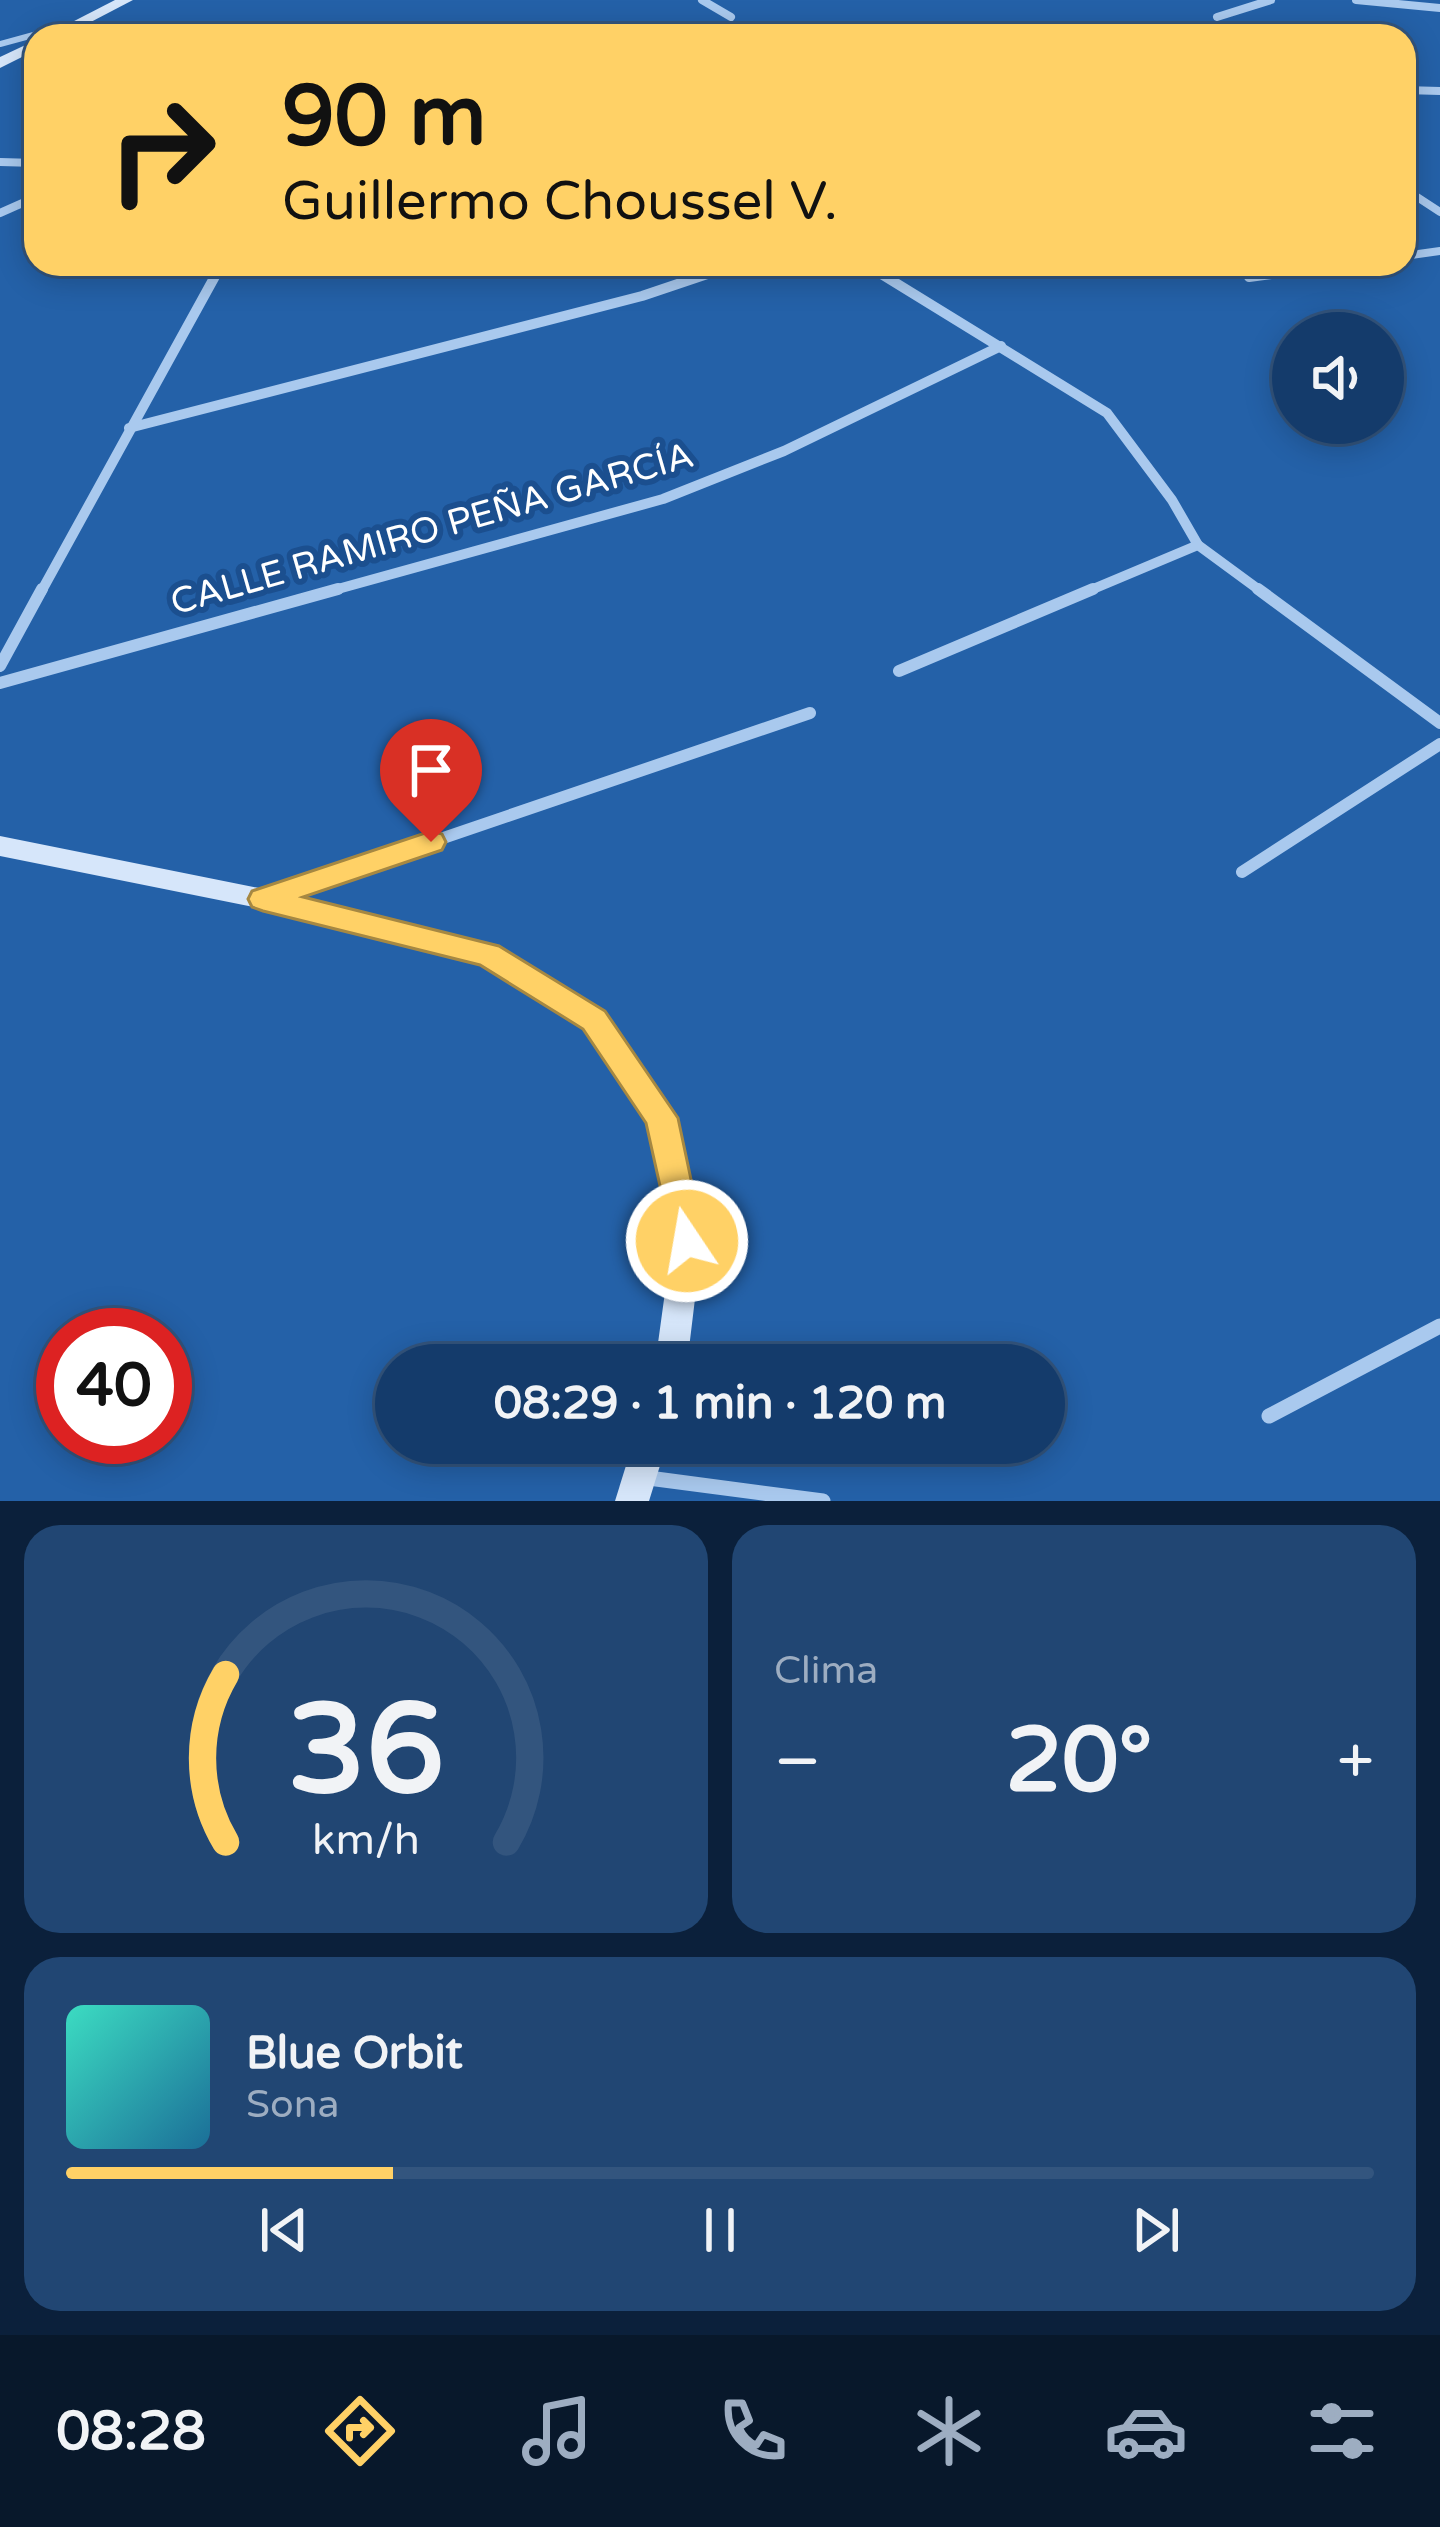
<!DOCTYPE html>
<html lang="es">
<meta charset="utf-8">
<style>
:root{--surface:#143b6b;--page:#214673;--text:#f1f3f6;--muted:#9dadc1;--line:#33557e;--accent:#ffd166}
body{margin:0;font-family:"Varela Round",sans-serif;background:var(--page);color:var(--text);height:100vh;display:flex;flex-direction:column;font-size:45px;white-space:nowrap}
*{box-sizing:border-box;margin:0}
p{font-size:39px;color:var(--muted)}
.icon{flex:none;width:66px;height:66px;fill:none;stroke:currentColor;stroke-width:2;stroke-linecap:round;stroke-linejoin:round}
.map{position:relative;height:1501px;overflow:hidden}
.drawer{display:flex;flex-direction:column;gap:24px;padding:24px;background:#0b203b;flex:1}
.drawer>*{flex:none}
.top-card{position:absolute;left:24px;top:24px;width:1392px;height:252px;border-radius:36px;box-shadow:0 6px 30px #0003,0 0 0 3px var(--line);background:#ffd166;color:#111;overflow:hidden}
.controls{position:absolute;left:1272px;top:312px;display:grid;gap:24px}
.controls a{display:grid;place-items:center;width:132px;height:132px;border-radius:50%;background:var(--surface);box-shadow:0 6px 30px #0003,0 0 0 3px var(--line);font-size:60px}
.speed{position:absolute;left:36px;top:1308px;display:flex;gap:24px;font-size:60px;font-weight:700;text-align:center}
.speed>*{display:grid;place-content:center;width:156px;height:156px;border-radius:50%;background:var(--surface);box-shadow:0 6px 30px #0003,0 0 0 3px var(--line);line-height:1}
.speed .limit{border:18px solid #d22;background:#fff;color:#111}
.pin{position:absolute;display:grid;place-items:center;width:102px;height:102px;color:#fff;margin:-123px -51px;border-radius:50% 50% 50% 0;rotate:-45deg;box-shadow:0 0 12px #0007}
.pin .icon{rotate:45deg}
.me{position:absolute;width:132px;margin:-66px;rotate:348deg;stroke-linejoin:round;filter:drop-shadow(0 0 9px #0008)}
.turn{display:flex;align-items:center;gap:42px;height:252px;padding:0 60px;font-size:54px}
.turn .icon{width:156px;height:156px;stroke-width:2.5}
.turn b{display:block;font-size:84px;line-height:102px}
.big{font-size:90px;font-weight:800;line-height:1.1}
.drawer .widget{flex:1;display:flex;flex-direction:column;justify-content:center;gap:18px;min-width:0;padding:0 42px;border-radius:36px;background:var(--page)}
.drawer .dial{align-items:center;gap:0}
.dial svg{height:312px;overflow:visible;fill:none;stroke:var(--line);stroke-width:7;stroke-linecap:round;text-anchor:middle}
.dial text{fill:var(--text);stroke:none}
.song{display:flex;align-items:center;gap:36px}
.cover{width:144px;height:144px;border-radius:18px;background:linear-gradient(135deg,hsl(170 70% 55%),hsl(200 70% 35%))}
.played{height:12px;border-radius:6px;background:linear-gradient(90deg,var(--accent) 25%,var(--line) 25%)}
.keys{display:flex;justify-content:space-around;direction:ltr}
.heat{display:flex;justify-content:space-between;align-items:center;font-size:66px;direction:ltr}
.drawer .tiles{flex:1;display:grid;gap:24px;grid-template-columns:1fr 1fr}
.widget:last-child{grid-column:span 2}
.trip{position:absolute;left:375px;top:1344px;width:690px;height:120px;border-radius:60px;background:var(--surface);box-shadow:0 6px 30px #0003,0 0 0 3px var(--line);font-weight:800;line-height:120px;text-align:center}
.tab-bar{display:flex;height:192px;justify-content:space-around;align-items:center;background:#08182b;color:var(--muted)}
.tab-bar .icon{width:84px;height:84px}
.tab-bar .active{color:var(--accent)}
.tab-bar b{font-size:54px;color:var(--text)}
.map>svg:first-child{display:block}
.green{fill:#2461a8;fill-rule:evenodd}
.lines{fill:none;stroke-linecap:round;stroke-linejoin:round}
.lane{stroke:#a9c9ee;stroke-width:6}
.street-far3{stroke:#a9c9ee;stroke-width:8}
.street-far2{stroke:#a9c9ee;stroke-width:10}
.street-far1{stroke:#a9c9ee;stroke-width:12}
.street{stroke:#a9c9ee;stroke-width:15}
.secondary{fill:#d6e6fa;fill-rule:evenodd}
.route{fill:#ffd166;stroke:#a68842;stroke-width:3}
.labels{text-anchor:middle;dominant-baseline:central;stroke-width:12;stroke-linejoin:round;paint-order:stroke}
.street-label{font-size:36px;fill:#fff;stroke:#1b4f8f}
</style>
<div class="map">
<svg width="1440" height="1501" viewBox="0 0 1440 1501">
<rect width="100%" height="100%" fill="#1b4f8f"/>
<!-- green -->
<path class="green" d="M 0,0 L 1440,0 L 1440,1501 L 0,1501 ZM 36,36 L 1404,36 L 1404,264 L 36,264 ZM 1293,333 L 1383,333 L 1383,423 L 1293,423 ZM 63,1335 L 165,1335 L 165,1437 L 63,1437 ZM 396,1365 L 1044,1365 L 1044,1443 L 396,1443 Z"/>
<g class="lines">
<!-- lane -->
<path class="lane" d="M 0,44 L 70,25"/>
<!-- street-far3 -->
<g class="street-far3">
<path d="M 702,0 L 731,17"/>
<path d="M 1356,0 L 1440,8"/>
<path d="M 1217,17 L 1271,0"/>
<path d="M 1404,90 L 1440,91"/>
<path d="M 0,162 L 36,163"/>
<path d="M 1411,193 L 1440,212"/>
<path d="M 0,213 L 36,197"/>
<path d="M 1404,256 L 1440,251"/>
<path d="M 1338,265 L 1345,264"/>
</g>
<!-- street-far2 -->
<g class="street-far2">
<path d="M 865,264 L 1107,413 L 1172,500 L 1198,545 L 1262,592"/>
<path d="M 1249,277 L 1345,264"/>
<path d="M 129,428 L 642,296 L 737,264"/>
<path d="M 41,592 L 219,269"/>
<path d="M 327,592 L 663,499 L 784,451 L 1001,346"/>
<path d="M 1086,592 L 1198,545"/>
</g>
<!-- street-far1 -->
<g class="street-far1">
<path d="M 1258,589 L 1440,723"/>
<path d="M 0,666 L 42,589"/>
<path d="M 899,671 L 1093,589"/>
<path d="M 0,683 L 338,589"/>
<path d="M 1242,872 L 1440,744"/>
<path d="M 270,897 L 810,713"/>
</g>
<!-- street -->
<g class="street">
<path d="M 1269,1416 L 1440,1326"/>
<path d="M 641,1477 L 823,1501"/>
</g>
<!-- secondary -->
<g class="secondary">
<path d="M 115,0 L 133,0 L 64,36 L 45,36 Z"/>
<path d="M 36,40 L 36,50 L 0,68 L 0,57 Z"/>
<path d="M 0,836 L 313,899 L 488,944 L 604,1012 L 676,1118 L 702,1241 L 687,1365 L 655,1365 L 672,1241 L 648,1122 L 584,1028 L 480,964 L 313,919 L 0,856 Z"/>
<path d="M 633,1443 L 667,1443 L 649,1501 L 615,1501 Z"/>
</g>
</g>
<!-- route -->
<path class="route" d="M 431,831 L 442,834 L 446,842 L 442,850 L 303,897 L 499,946 L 605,1011 L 678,1118 L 704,1241 L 699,1253 L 687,1257 L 675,1253 L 646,1123 L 583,1029 L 480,965 L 263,911 L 252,907 L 248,899 L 252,891 Z"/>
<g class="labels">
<!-- street labels -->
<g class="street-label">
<text transform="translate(432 529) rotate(-16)">CALLE RAMIRO PEÑA GARCÍA</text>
</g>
</g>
</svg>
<div class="controls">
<a><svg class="icon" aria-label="sound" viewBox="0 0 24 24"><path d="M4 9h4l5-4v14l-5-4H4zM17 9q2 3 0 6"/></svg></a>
</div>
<div class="speed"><div class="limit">40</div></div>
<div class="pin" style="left:431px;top:842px;background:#d93025"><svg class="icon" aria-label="arrive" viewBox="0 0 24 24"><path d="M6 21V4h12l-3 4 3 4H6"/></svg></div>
<svg class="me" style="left:687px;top:1241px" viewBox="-20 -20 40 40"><circle r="17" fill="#ffd166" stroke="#fff" stroke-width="3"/><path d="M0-11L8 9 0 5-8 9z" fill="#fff"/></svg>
<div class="trip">08:29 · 1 min · 120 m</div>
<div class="top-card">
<div class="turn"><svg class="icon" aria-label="right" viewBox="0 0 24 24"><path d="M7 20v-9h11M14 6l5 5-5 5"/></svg><div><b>90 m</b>Guillermo Choussel V.</div></div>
</div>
</div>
<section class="drawer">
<div class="tiles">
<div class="widget dial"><svg viewBox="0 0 100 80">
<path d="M14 69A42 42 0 1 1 86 69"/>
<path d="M14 69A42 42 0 0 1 14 26" stroke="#ffd166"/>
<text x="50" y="56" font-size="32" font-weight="700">36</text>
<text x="50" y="72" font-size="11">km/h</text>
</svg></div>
<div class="widget"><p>Clima</p>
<div class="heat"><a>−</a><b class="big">20°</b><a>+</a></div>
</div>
<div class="widget">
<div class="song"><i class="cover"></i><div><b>Blue Orbit</b><p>Sona</p></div></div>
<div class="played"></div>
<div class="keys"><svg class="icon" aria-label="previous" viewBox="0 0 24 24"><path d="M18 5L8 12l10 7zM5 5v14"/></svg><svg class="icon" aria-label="pause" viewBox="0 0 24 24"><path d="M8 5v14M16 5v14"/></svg><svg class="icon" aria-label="next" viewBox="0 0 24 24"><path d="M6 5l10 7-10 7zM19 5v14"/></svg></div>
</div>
</div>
</section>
<nav class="tab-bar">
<b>08:28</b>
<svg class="icon active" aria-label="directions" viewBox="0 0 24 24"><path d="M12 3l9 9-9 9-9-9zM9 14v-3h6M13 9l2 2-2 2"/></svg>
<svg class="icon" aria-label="music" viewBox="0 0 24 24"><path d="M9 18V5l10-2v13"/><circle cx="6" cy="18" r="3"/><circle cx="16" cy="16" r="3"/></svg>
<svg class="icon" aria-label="phone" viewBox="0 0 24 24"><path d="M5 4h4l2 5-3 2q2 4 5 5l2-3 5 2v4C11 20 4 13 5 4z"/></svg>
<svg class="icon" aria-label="climate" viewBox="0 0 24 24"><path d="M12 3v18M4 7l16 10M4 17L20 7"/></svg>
<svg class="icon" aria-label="car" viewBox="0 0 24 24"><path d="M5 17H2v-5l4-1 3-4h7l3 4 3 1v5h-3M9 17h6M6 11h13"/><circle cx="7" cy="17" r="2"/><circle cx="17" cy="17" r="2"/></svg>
<svg class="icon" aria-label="filters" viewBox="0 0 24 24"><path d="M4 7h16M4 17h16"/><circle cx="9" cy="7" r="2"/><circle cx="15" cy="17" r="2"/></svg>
</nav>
